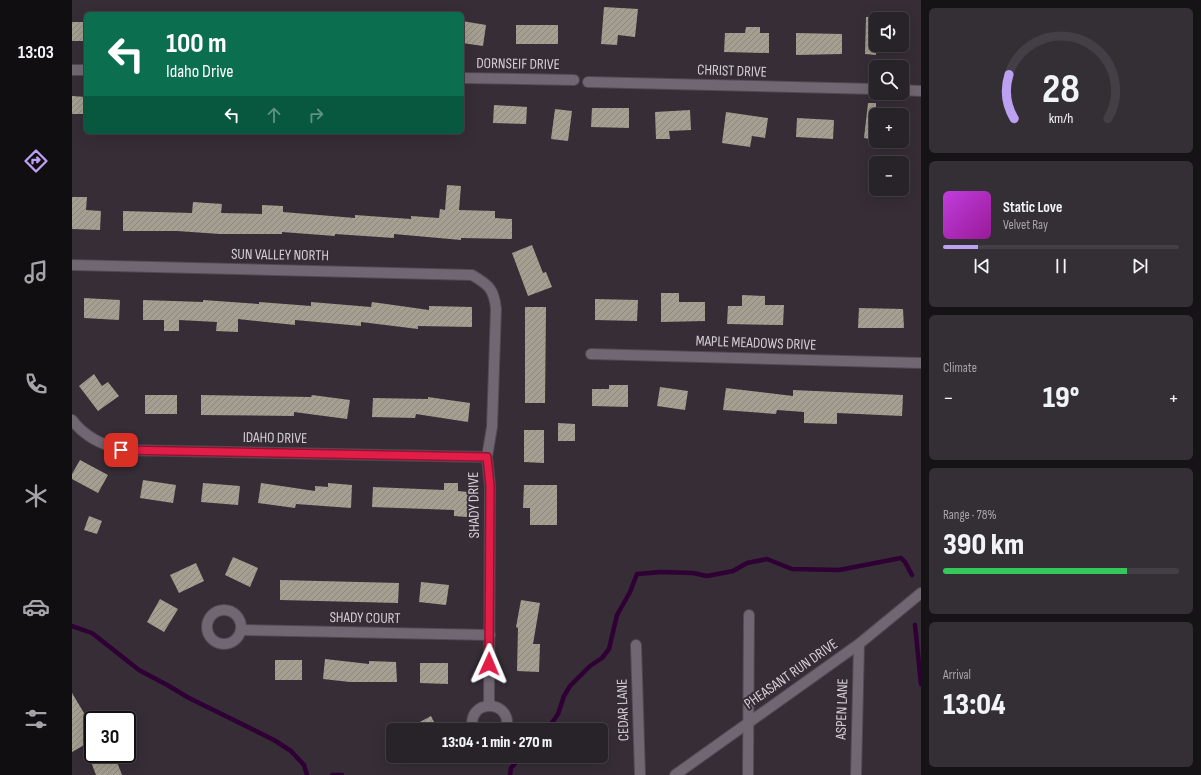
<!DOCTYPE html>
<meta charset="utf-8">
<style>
:root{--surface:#282229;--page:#342f35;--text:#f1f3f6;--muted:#a5a4a8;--line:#443f46;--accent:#bca0f2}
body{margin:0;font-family:"Sofia Sans Condensed",sans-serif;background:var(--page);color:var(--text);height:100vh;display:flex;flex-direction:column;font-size:15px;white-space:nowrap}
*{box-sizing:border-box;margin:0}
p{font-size:13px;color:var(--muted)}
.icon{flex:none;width:22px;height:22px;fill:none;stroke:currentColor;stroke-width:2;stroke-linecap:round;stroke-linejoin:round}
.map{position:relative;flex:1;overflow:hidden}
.side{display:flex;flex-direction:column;gap:8px;padding:8px;background:#161317;width:280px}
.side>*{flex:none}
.top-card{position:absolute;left:12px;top:12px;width:380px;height:122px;border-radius:6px;box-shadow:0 4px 16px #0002,0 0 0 1px var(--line);background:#0b6e4f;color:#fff;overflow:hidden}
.controls{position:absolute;left:797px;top:12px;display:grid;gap:8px}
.controls a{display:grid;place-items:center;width:40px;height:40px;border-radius:6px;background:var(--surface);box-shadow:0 4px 16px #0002,0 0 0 1px var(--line);font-size:20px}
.speed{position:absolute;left:12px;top:711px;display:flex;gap:8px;font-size:20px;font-weight:700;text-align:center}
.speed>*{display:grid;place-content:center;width:52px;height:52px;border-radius:50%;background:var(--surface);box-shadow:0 4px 16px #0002,0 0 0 1px var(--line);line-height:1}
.speed .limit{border:2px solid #111;border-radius:6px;background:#fff;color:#111}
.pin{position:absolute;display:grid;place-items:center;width:34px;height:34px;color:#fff;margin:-17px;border-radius:8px;box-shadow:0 2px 6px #0006}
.me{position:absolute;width:44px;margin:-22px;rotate:1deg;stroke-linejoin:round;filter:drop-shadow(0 0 3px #0008)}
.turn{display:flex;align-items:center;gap:14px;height:84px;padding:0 16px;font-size:18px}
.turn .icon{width:52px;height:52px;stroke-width:2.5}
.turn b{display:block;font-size:28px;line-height:34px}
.lanes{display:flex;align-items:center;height:38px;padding:0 16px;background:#0003;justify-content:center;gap:20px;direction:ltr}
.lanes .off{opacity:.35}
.big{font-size:30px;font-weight:800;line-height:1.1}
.side .widget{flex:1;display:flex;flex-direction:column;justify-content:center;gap:6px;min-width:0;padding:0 14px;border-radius:6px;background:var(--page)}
.side .dial{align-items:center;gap:0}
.dial svg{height:104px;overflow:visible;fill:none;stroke:var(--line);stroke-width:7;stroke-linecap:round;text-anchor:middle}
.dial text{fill:var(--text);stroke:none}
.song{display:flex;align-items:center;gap:12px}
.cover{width:48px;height:48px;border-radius:6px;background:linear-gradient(135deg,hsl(290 70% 55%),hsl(300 70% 35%))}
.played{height:4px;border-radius:2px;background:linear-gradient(90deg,var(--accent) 15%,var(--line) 15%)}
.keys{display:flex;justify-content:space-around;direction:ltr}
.heat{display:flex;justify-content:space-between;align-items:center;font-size:22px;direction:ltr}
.charge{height:6px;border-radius:3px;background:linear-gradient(90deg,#34c759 78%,var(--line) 0)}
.trip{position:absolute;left:314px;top:723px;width:222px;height:40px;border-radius:6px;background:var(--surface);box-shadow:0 4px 16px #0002,0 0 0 1px var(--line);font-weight:800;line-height:40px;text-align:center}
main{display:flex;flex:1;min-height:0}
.menu{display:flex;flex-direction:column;width:72px;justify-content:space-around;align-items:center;background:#100e10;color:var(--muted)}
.menu .icon{width:28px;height:28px}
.menu .selected{color:var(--accent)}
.menu b{font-size:18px;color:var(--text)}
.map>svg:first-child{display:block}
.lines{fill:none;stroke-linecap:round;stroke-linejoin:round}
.stream{stroke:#2f0034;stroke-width:4.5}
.building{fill:url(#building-hatch)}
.minor-casing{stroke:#514952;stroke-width:12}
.minor{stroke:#716772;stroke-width:10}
.route-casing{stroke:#92132f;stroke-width:10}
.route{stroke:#e11d48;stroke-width:7}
.labels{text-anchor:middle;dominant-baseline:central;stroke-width:4;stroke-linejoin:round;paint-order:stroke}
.street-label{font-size:15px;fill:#d5cfd6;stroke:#362d37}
</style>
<main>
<nav class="menu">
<b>13:03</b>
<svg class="icon selected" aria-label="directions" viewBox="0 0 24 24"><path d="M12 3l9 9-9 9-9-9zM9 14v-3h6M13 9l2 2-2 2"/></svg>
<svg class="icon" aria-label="music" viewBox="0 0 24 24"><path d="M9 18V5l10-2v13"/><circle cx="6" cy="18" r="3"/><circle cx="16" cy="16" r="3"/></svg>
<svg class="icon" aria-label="phone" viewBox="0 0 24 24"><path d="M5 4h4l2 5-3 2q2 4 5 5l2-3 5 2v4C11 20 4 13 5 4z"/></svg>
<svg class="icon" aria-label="climate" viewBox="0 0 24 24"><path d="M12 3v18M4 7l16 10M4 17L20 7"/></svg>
<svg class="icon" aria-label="car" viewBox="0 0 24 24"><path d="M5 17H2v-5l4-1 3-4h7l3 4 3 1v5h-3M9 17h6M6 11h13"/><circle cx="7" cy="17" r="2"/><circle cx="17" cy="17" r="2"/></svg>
<svg class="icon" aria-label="filters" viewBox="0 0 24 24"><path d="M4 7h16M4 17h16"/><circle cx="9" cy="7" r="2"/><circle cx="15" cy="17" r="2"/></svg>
</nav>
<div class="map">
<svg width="849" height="775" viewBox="0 0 849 775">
<defs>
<pattern id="building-hatch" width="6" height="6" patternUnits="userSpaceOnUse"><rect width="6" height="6" fill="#a49f90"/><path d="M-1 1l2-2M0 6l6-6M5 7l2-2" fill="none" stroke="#8b877c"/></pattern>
</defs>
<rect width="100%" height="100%" fill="#362d37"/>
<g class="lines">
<!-- stream -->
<g class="stream">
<path d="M 843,625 L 849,684"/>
<path d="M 0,626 L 20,633 L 67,670 L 97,686 L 117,698 L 202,740 L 219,751 L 232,765 L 235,775"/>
<path d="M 475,730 L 486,714 L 492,696 L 498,686 L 518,666 L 530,658 L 537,649 L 545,615 L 558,592 L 565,574 L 589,572 L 621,573 L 635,576 L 661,571 L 675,563 L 695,559 L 720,569 L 767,570 L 829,558 L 833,562 L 840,575"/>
<path d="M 260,775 L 270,775"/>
<path d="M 438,775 L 439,768 L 450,756"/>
</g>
</g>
<!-- building -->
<g class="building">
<path d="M 532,7 L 566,9 L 563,37 L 546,35 L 545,45 L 529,44 Z"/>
<path d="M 794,17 L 804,17 L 804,55 L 793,54 Z"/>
<path d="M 390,21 L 414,25 L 411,46 L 390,43 Z"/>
<rect x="0" y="22" width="14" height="19"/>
<rect x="444" y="25" width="42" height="19"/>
<path d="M 674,27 L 688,27 L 688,33 L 697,33 L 697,53 L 652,52 L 653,33 L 673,33 Z"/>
<path d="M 724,33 L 770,34 L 770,54 L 724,55 Z"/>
<path d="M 0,96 L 14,97 L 14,114 L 0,114 Z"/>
<path d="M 796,103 L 804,103 L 804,140 L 792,138 Z"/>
<path d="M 422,105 L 455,107 L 454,124 L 421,123 Z"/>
<path d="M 520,108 L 557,108 L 557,128 L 519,127 Z"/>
<path d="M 483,109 L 500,111 L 496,141 L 479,139 Z"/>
<path d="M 618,110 L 619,130 L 597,131 L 598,139 L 584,139 L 583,112 Z"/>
<path d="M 654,112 L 696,118 L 693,138 L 680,136 L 678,147 L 650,143 Z"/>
<path d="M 725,118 L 762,120 L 761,139 L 724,137 Z"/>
<path d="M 375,185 L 389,186 L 387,210 L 423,211 L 423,218 L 440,219 L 440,239 L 389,238 L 389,240 L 322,234 L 322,238 L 263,234 L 263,236 L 210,232 L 210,234 L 148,234 L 105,231 L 51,231 L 51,211 L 120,213 L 121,202 L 150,204 L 149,213 L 190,214 L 190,205 L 211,206 L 211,212 L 283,218 L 283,215 L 339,219 L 339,216 L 367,218 L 368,209 L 373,210 Z"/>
<path d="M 0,197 L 15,197 L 14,210 L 29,211 L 28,230 L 0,229 Z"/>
<path d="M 460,245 L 471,273 L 474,272 L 480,287 L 456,296 L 440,253 Z"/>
<path d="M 589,293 L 607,293 L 607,302 L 633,302 L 633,321 L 589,322 Z"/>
<path d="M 670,295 L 693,296 L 693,305 L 712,305 L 711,325 L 655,324 L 656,306 L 670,306 Z"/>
<path d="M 12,298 L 48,300 L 47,320 L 12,318 Z"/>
<path d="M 523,299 L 566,300 L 565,321 L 523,320 Z"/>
<path d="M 71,300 L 131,302 L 131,300 L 187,304 L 187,302 L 239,306 L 239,302 L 299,307 L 300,302 L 357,310 L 357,306 L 400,307 L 400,327 L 346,326 L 346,329 L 289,322 L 289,326 L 223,320 L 223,325 L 166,319 L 166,332 L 144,331 L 145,322 L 107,320 L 107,331 L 92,331 L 92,320 L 71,320 Z"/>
<path d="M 453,307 L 474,307 L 473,403 L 453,403 Z"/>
<path d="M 787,308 L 831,309 L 832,328 L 786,328 Z"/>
<path d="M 22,374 L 30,386 L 36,382 L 47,396 L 26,411 L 7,386 Z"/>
<path d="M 537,385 L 556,385 L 556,407 L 520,406 L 520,389 L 537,389 Z"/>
<path d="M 588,387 L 616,391 L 613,410 L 585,406 Z"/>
<path d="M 654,388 L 721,396 L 721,390 L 831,395 L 830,416 L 765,413 L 765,424 L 732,423 L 732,412 L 705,410 L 704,414 L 651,410 Z"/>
<rect x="73" y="395" width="32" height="19"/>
<path d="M 129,395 L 239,397 L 240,395 L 278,400 L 275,419 L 222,412 L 222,416 L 129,415 Z"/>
<path d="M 356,397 L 398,403 L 396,422 L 344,414 L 343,418 L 300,417 L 301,398 L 356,399 Z"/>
<path d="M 486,423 L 503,424 L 503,441 L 486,441 Z"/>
<path d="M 452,430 L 472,430 L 472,463 L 452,462 Z"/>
<path d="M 8,460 L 36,475 L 26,493 L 0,479 L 0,474 Z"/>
<path d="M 71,480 L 104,485 L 101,503 L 68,498 Z"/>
<path d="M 131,483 L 168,486 L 166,505 L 129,502 Z"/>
<path d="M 189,483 L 243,491 L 243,486 L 256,487 L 256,483 L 280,485 L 279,508 L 224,504 L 223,508 L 186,503 Z"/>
<path d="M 372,483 L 386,483 L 386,491 L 396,492 L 395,517 L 382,516 L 382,510 L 300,507 L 301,487 L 372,490 Z"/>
<path d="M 452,485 L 485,485 L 485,525 L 458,525 L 458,508 L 451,508 Z"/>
<path d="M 17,516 L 30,521 L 25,534 L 12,530 Z"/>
<path d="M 161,557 L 186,568 L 178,587 L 153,575 Z"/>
<path d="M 124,563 L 132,581 L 107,593 L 98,575 Z"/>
<path d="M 208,580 L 327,583 L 326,603 L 208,600 Z"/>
<path d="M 349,582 L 377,585 L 374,605 L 347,602 Z"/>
<path d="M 88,599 L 106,609 L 92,632 L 75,622 Z"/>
<path d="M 449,600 L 468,603 L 461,644 L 468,644 L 467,672 L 445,671 L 446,628 L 444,627 Z"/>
<path d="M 253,659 L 297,664 L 297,661 L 324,662 L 325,682 L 278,682 L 251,679 Z"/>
<rect x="203" y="660" width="27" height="20"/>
<path d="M 348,663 L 376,663 L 376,684 L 348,683 Z"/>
<path d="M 0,693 L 21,728 L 21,740 L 0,752 Z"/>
<path d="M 359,716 L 366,730 L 333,730 Z"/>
<path d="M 16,754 L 42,754 L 50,775 L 24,775 Z"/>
</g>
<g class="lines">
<!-- minor casing -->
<g class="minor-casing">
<g id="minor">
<path d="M 0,70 L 14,70"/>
<path d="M 390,78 L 502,80"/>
<path d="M 516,82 L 804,89"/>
<path d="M 830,90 L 849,91"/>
<path d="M 0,265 L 400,275 C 417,285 422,289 424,309 L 420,427 L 415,457 L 418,485 L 417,705"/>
<path d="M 519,354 L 849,363"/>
<path d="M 0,420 C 13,437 29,444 49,450 L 415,457"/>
<circle cx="152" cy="627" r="17"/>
<path d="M 169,630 L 418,635"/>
<path d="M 564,645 L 568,775"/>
<path d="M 401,730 C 393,697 443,699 434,730"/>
<path d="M 603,775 L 787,644 L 849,593"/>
<path d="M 676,775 L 677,615"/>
<path d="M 784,775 L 787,644"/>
</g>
</g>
<!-- minor -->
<use href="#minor" class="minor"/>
</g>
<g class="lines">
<!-- route casing -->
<g class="route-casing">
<path id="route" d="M 49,450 L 415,457 L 418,485 L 417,664"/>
</g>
<!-- route -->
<use href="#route" class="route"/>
</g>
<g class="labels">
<!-- street labels -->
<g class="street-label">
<text transform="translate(446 64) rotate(1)">DORNSEIF DRIVE</text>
<text transform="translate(660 71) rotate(2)">CHRIST DRIVE</text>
<text transform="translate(208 255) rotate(1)">SUN VALLEY NORTH</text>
<text transform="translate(684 343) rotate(2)">MAPLE MEADOWS DRIVE</text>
<text transform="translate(203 438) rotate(1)">IDAHO DRIVE</text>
<text transform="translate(402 505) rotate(-91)">SHADY DRIVE</text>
<text transform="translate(293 618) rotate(1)">SHADY COURT</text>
<text transform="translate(719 674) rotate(-35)">PHEASANT RUN DRIVE</text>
<text transform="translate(770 709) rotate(-88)">ASPEN LANE</text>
<text transform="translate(551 710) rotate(-92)">CEDAR LANE</text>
</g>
</g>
</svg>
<div class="controls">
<a><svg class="icon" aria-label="sound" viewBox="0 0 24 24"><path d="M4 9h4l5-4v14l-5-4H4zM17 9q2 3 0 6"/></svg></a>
<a><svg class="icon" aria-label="search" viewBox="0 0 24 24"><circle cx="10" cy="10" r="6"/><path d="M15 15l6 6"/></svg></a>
<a>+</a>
<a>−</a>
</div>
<div class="speed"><div class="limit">30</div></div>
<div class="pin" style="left:49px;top:450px;background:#d93025"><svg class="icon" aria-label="arrive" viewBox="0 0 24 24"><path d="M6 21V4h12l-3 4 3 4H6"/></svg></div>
<svg class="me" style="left:417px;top:664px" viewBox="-20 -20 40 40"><path d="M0-17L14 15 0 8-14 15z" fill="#e11d48" stroke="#fff" stroke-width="4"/></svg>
<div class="trip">13:04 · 1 min · 270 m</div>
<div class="top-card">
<div class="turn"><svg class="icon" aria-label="left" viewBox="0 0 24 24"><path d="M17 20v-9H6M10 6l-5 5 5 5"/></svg><div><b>100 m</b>Idaho Drive</div></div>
<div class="lanes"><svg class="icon" aria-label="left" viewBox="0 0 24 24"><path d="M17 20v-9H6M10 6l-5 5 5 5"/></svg><svg class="icon off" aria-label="ahead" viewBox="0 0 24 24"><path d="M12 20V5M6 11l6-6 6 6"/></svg><svg class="icon off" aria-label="right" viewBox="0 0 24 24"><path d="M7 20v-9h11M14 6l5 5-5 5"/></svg></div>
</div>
</div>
<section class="side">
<div class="widget dial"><svg viewBox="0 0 100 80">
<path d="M14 69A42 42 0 1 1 86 69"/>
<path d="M14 69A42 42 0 0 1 10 35" stroke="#bca0f2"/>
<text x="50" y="56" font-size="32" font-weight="700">28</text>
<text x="50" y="72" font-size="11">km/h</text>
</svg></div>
<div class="widget">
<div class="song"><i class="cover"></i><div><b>Static Love</b><p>Velvet Ray</p></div></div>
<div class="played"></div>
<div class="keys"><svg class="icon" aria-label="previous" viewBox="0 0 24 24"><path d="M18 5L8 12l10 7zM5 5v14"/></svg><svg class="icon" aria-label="pause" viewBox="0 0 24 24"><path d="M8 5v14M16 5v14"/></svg><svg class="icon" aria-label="next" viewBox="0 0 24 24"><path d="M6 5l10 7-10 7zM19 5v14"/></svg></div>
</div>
<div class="widget"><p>Climate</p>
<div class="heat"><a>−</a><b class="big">19°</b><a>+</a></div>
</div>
<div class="widget"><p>Range · 78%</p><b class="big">390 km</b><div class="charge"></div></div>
<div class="widget"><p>Arrival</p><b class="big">13:04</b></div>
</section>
</main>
